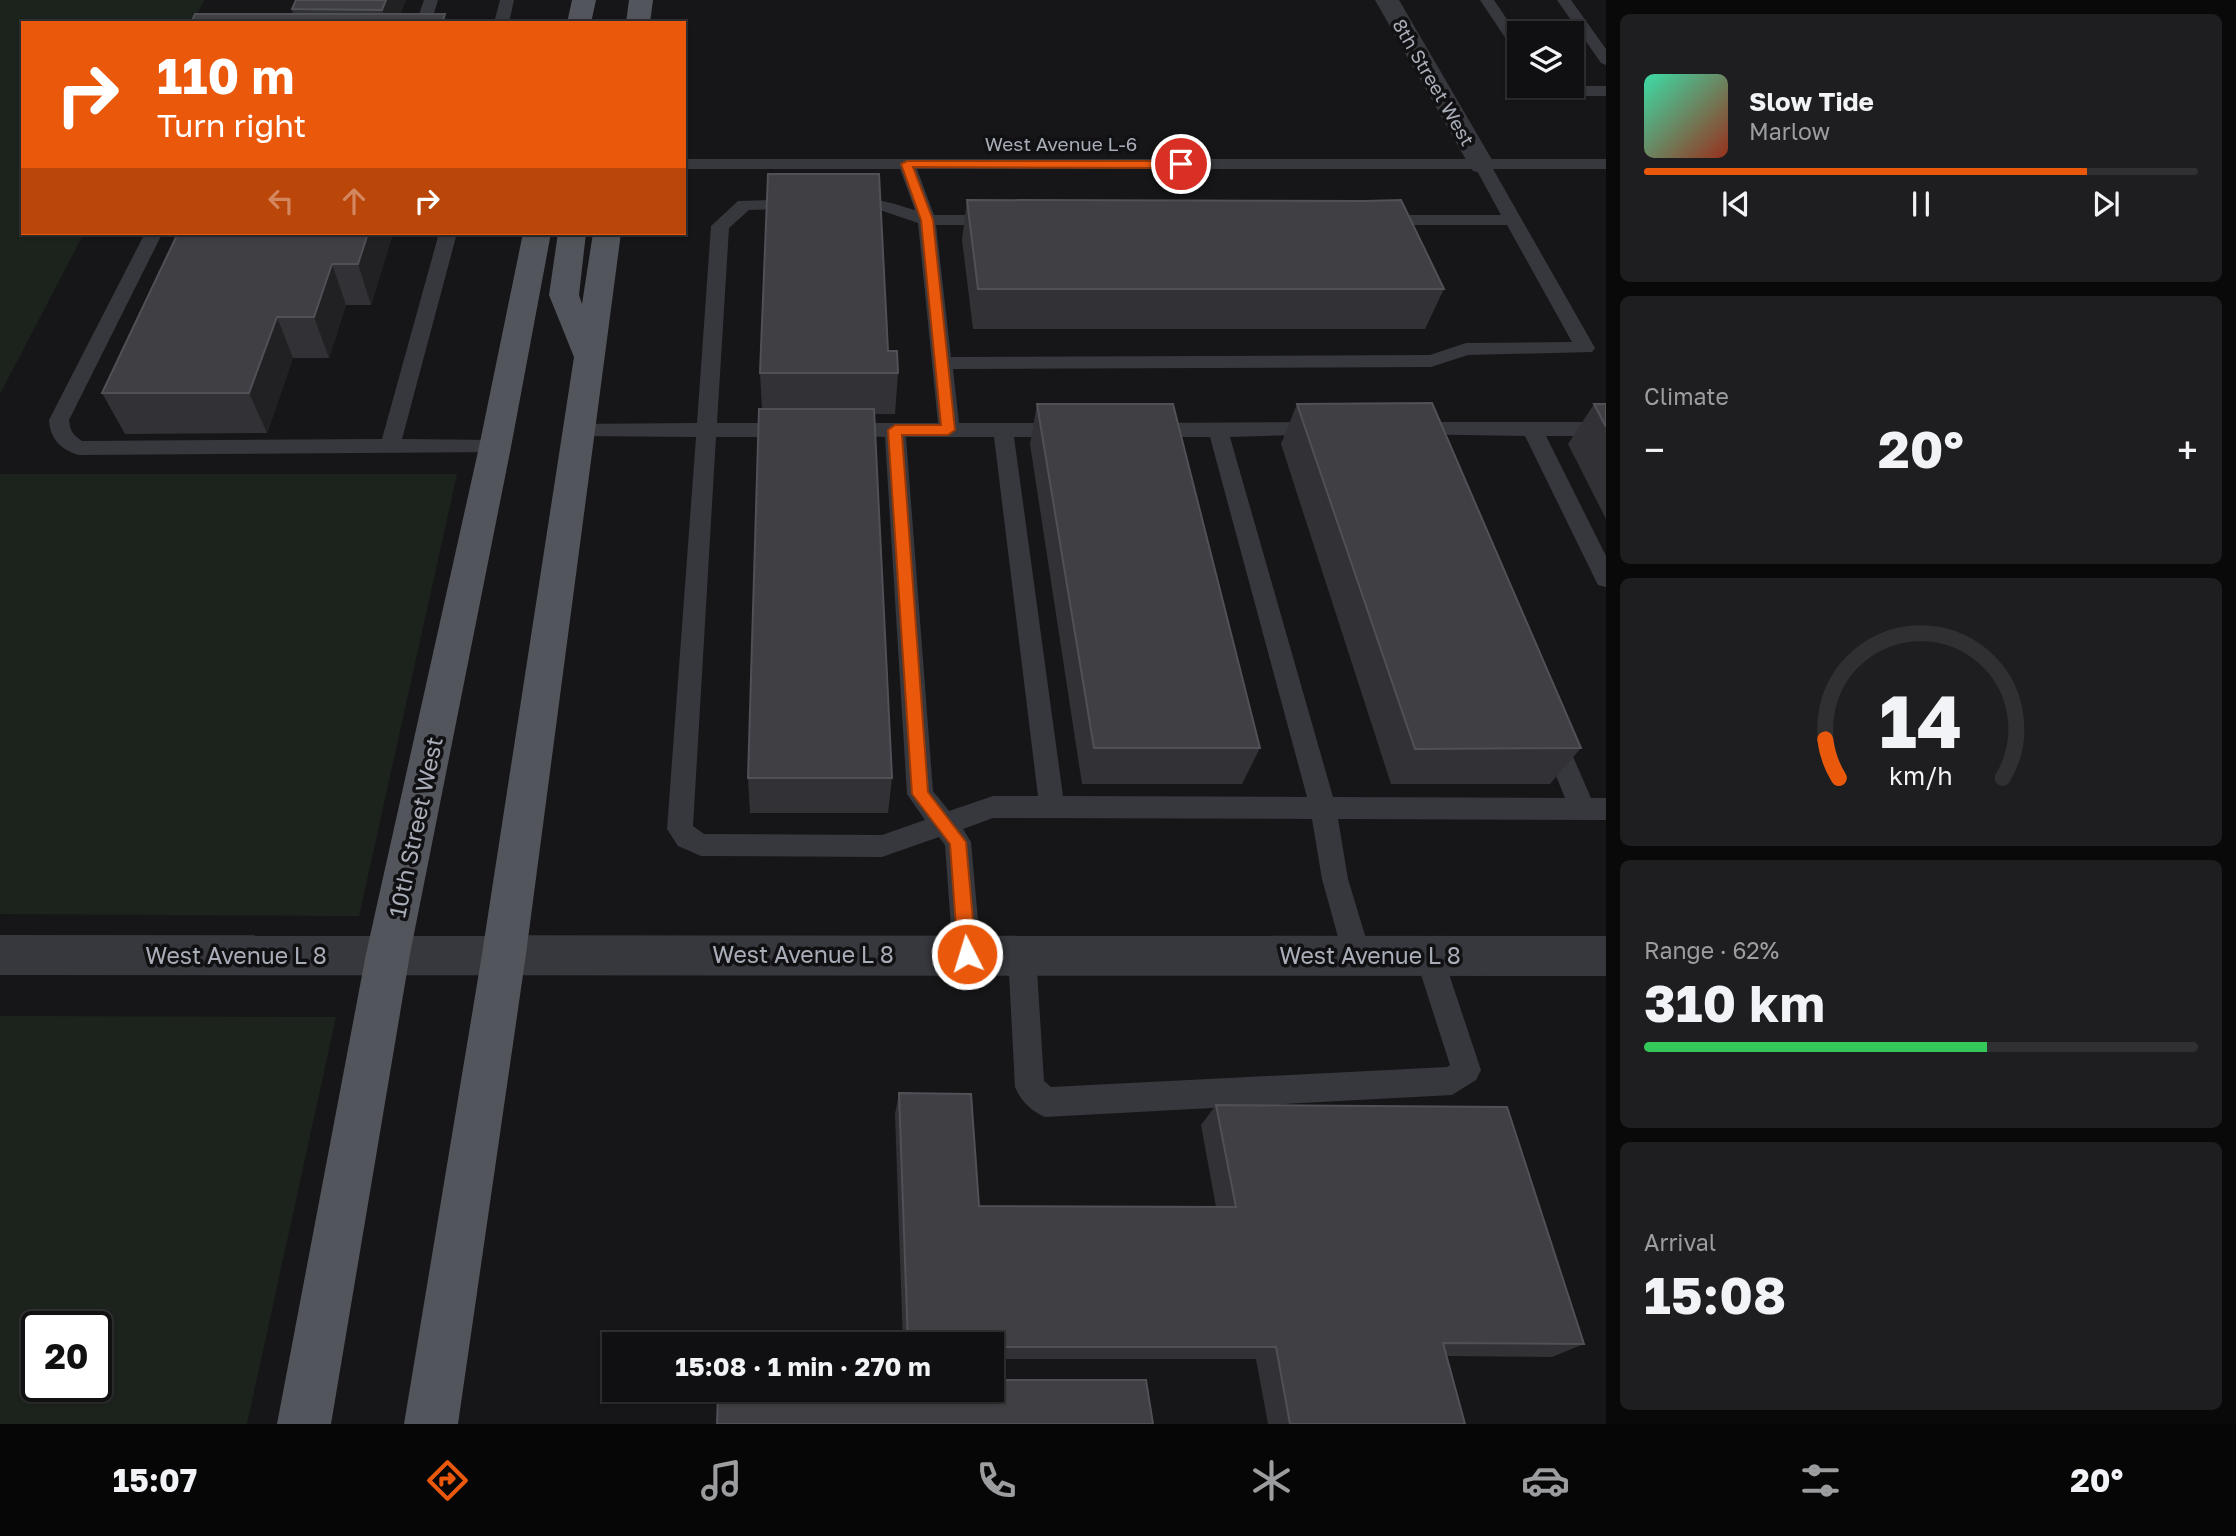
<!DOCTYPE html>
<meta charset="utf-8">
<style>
:root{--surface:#101012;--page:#1e1e20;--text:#f1f3f6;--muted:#9c9d9f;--line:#303032;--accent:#ea580c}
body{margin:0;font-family:"Golos Text",sans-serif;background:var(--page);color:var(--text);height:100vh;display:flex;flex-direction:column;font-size:26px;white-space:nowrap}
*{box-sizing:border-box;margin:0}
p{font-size:23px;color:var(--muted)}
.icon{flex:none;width:38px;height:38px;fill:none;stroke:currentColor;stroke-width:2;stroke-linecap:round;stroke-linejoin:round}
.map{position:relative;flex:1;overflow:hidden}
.sheet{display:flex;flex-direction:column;gap:14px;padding:14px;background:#09090a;width:630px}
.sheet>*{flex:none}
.top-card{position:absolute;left:21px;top:21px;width:665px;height:214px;border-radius:0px;box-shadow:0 2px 5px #0004,0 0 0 2px var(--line);background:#ea580c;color:#fff;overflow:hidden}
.controls{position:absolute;left:1507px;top:21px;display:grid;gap:14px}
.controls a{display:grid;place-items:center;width:77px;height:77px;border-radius:0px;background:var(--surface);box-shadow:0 2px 5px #0004,0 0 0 2px var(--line);font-size:35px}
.speed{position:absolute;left:21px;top:1311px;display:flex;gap:14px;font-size:35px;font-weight:700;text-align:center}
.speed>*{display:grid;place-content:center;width:91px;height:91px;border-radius:50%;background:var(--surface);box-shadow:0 2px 5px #0004,0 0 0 2px var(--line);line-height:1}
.speed .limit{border:4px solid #111;border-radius:10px;background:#fff;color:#111}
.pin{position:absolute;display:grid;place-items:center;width:60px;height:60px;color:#fff;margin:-30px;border:4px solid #fff;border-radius:50%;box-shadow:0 2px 7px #0007}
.me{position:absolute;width:77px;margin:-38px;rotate:355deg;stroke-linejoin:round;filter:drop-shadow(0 0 5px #0008)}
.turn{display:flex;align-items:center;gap:24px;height:147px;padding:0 21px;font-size:32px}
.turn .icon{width:91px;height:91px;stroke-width:2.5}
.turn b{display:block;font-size:49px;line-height:60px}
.lanes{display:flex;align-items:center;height:66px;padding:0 21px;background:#0003;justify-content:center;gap:35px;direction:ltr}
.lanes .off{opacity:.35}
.big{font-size:52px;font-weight:700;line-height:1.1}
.sheet .widget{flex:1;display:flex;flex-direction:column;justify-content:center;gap:10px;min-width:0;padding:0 24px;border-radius:10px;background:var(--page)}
.sheet .dial{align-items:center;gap:0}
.dial svg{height:182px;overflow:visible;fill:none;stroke:var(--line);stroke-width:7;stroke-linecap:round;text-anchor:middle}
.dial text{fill:var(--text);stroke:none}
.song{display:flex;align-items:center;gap:21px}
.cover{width:84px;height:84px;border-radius:10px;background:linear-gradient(135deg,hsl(160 70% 55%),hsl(10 70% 35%))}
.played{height:7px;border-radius:4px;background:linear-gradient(90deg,var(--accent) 80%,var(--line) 80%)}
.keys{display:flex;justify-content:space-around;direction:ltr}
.heat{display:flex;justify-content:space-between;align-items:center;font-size:38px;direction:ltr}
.charge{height:10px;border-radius:5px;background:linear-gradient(90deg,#34c759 62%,var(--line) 0)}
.trip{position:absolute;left:602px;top:1332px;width:402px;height:70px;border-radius:0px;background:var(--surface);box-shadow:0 2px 5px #0004,0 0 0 2px var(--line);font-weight:700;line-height:70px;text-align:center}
.tab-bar{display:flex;height:112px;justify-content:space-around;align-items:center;background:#060607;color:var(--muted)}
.tab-bar .icon{width:49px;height:49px}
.tab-bar .selected{color:var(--accent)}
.tab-bar b{font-size:32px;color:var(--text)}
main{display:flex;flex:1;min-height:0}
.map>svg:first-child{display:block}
.green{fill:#1c231d;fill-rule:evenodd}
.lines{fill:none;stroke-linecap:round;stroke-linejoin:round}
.lane{fill:#37383d;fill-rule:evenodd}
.street{fill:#37383d;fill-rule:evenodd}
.primary{fill:#53555c;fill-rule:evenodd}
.wall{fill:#323236}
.shaded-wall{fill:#212124}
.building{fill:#3f3f44;stroke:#4f5156;stroke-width:2}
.route{fill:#ea580c;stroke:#983908;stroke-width:2}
.labels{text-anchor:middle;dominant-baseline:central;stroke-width:7;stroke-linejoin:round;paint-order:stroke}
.far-street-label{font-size:19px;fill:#a8adb8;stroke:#111113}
.street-label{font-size:23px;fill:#a8adb8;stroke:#111113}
</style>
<main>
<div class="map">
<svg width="1606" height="1424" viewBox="0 0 1606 1424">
<rect width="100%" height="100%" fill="#161618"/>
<!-- green -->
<g class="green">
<path d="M 0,0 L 204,0 L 193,23 L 23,23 L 23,233 L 84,233 L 0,394 Z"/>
<path d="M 0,474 L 457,474 L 359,916 L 0,914 Z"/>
<path d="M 0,1016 L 336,1017 L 247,1424 L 0,1424 ZM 37,1326 L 96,1326 L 96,1386 L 37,1386 Z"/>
</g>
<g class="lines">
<!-- lane -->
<g class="lane">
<path d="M 424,0 L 438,0 L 431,23 L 416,23 Z"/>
<path d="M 500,0 L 514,0 L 509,23 L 494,23 Z"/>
<path d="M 1480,0 L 1494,0 L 1519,37 L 1519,53 L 1514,51 Z"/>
<path d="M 1557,0 L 1571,0 L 1606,49 L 1606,65 L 1601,63 Z"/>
<path d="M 1545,86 L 1606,86 L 1606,96 L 1564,96 Z"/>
<path d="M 684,159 L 1606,159 L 1606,169 L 1493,169 L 1595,348 L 1592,352 L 1468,355 L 1431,367 L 953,369 L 959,423 L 1066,423 L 1073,425 L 1076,430 L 1073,435 L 1066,437 L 1014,437 L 1063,796 L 1307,797 L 1210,437 L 1147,437 L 1140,435 L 1137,430 L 1140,425 L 1147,423 L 1321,422 L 1328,424 L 1331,429 L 1328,434 L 1230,437 L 1333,797 L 1565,798 L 1540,736 L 1543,729 L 1552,726 L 1561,729 L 1591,798 L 1606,798 L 1606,820 L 1338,819 L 1348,879 L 1371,955 L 1367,964 L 1357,968 L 1347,964 L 1343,955 L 1322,879 L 1312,819 L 993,818 L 963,829 L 971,842 L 981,954 L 977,963 L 967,967 L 957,963 L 953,954 L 945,845 L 939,837 L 882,857 L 701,856 L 678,846 L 667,829 L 696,437 L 578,436 L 571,434 L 568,429 L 571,424 L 697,423 L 711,226 L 738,201 L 806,199 L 809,203 L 800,208 L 749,210 L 729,228 L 717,423 L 792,423 L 799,425 L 802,430 L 799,435 L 792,437 L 716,437 L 693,826 L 704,834 L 882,835 L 925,820 L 907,794 L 885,437 L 836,435 L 833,430 L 836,425 L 843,423 L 938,423 L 918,223 L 880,210 L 847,208 L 838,203 C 852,189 898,205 915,210 L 900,169 L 684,169 ZM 917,169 L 1476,169 L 1501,215 L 1380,215 L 1371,220 L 1380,225 L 1507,225 L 1572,342 L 1466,343 L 1430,355 L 951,357 L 936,225 L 997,225 L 1006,220 L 997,215 L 934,215 ZM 906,437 L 994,437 L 1038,796 L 993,796 L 949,811 L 933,791 Z"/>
<path d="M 145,233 L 162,234 L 69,420 C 70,431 73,435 82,441 L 382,439 L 439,233 L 457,233 L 402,439 L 495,440 L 502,442 L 505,447 L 502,452 L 79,455 C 61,450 50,439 49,420 Z"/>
<path d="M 1410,422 L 1606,422 L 1606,436 L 1546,436 L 1606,556 L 1606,587 L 1598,585 L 1595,579 L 1525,436 L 1403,434 L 1400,429 L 1403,424 Z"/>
<path d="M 1022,941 L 1032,945 L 1036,954 L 1044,1081 L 1051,1087 L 1447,1067 L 1450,1065 L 1415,956 L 1419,947 L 1429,943 L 1439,947 L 1443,956 L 1481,1070 L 1476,1080 L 1452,1095 L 1045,1117 C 1031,1111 1021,1101 1015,1087 L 1008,954 L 1012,945 Z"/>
</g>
<!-- street -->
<g class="street">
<path d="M 1375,0 L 1399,0 L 1495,165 L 1491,171 L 1482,173 L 1473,171 L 1469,165 Z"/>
<path d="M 0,935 L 1606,936 L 1606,976 L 0,975 Z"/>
</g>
<!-- primary -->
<g class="primary">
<path d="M 572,0 L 596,0 L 591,23 L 567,23 Z"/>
<path d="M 629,0 L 653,0 L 650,23 L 626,23 Z"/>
<path d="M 523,233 L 551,233 L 511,447 L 410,954 L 331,1424 L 277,1424 L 366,954 L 479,447 Z"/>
<path d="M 558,233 L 586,233 L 579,295 L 582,304 L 593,233 L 621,233 L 526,954 L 458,1424 L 404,1424 L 482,954 L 574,357 L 549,295 Z"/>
</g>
</g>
<!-- wall -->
<g class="wall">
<path d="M 296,0 L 406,0 L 400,14 L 293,14 L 292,9 Z"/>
<path d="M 967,200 L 1444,289 L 1425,329 L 973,329 L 962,240 Z"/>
<path d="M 178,233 L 393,233 L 371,305 L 346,305 L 329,358 L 293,358 L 267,433 L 125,434 L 102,393 Z"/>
<path d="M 888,351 L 898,373 L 895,414 L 874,414 L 892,778 L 888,813 L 750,813 L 748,778 L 762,409 L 760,373 Z"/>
<path d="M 1037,404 L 1260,748 L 1242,784 L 1082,784 L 1030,444 Z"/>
<path d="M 1297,404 L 1581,748 L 1550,784 L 1391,784 L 1281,444 Z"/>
<path d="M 1594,404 L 1606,404 L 1606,519 L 1568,444 Z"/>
<path d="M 899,1093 L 979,1206 L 1216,1207 L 1201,1125 L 1216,1105 L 1584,1344 L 1552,1357 L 1447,1356 L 1465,1424 L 1268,1424 L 1256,1359 L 992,1359 L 992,1344 L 903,1344 L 895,1114 Z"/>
</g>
<!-- shaded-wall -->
<g class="shaded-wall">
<path d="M 386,0 L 406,0 L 397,23 L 386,23 L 382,10 Z"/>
<path d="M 445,14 L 447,23 L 442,23 Z"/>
<path d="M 368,233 L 393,233 L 371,305 L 358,264 Z"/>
<path d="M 332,264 L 346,305 L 329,358 L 314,317 Z"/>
<path d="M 277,317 L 293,358 L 267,433 L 249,393 Z"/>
</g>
<!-- building -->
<g class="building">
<path d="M 296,0 L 386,0 L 382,10 L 292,9 Z"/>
<path d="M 195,14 L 445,14 L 442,23 L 191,23 Z"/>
<path d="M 768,174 L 879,174 L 888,351 L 897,351 L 898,373 L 760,373 Z"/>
<path d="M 967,200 L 1365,201 L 1401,200 L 1444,289 L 978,289 Z"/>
<path d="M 178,233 L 368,233 L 358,264 L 332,264 L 314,317 L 277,317 L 249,393 L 102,393 Z"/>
<path d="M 1432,403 L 1581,748 L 1415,749 L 1297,404 Z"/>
<path d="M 1037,404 L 1173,404 L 1260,748 L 1094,748 Z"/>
<path d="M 1594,404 L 1606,404 L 1606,427 Z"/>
<path d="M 759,409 L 874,409 L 892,778 L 748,778 Z"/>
<path d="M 899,1093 L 971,1094 L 979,1206 L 1236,1207 L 1216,1105 L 1507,1107 L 1584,1344 L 1443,1343 L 1465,1424 L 1290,1424 L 1276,1347 L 992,1347 L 992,1344 L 908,1344 Z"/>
<path d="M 992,1380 L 1146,1380 L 1153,1424 L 717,1424 L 718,1395 L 732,1395 L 732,1390 L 992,1390 Z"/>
</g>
<!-- route -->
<path class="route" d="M 907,161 L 1181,161 L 1186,164 L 1181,168 L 913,167 L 933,220 L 955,430 L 948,435 L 902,435 L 928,792 L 966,842 L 976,954 L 973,960 L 967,963 L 961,960 L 958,954 L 950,844 L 912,794 L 888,430 L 895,425 L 941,425 L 921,220 L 901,164 Z"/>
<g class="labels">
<!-- far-street labels -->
<g class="far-street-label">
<text transform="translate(1434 82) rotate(60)">8th Street West</text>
<text x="1061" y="143">West Avenue L-6</text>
</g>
<!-- street labels -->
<g class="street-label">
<text transform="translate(415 827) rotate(-78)">10th Street West</text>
<text x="803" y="954">West Avenue L 8</text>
<text x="236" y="955">West Avenue L 8</text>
<text x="1370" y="955">West Avenue L 8</text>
</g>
</g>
</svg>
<div class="controls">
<a><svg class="icon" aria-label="layers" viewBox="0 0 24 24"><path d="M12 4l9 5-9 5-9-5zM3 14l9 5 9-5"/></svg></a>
</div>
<div class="speed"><div class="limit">20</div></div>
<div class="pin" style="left:1181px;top:164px;background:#d93025"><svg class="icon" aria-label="arrive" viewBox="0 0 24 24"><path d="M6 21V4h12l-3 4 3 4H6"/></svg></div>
<svg class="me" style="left:967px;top:954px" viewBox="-20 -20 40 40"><circle r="17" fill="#ea580c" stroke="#fff" stroke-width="3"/><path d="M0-11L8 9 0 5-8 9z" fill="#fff"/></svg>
<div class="trip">15:08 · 1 min · 270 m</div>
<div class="top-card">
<div class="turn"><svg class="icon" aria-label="right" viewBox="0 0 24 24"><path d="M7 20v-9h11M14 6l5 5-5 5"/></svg><div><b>110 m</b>Turn right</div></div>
<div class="lanes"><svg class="icon off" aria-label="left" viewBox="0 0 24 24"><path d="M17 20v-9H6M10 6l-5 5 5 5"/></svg><svg class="icon off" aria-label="ahead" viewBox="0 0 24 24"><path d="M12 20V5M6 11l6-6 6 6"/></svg><svg class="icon" aria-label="right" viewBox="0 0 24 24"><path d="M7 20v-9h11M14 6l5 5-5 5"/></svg></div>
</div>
</div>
<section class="sheet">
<div class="widget">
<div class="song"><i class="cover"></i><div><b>Slow Tide</b><p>Marlow</p></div></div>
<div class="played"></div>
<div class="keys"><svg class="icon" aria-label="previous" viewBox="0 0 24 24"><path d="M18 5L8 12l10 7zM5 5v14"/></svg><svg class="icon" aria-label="pause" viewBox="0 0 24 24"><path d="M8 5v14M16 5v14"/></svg><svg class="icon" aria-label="next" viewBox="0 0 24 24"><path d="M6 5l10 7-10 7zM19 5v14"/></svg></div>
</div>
<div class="widget"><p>Climate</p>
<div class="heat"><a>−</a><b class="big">20°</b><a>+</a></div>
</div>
<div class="widget dial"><svg viewBox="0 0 100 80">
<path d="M14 69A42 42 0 1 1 86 69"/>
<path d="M14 69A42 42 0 0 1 8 52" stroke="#ea580c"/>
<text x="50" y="56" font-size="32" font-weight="700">14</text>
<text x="50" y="72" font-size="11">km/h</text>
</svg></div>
<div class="widget"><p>Range · 62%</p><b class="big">310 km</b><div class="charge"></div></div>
<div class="widget"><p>Arrival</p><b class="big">15:08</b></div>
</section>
</main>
<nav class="tab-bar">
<b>15:07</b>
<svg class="icon selected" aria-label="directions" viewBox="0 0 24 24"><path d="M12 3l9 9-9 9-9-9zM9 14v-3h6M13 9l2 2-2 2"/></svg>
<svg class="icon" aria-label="music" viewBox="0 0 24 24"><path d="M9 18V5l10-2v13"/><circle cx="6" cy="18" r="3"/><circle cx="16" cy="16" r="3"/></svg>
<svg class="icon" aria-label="phone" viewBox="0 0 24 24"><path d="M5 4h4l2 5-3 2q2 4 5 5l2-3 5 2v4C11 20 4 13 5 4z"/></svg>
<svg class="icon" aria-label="climate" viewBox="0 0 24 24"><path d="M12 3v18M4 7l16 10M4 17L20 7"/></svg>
<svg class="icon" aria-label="car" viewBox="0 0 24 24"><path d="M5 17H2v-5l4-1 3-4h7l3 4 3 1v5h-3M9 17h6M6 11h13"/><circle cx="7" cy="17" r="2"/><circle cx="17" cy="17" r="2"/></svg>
<svg class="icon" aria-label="filters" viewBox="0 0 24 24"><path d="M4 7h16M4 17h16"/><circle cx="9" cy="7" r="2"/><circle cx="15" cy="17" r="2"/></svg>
<b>20°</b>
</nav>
